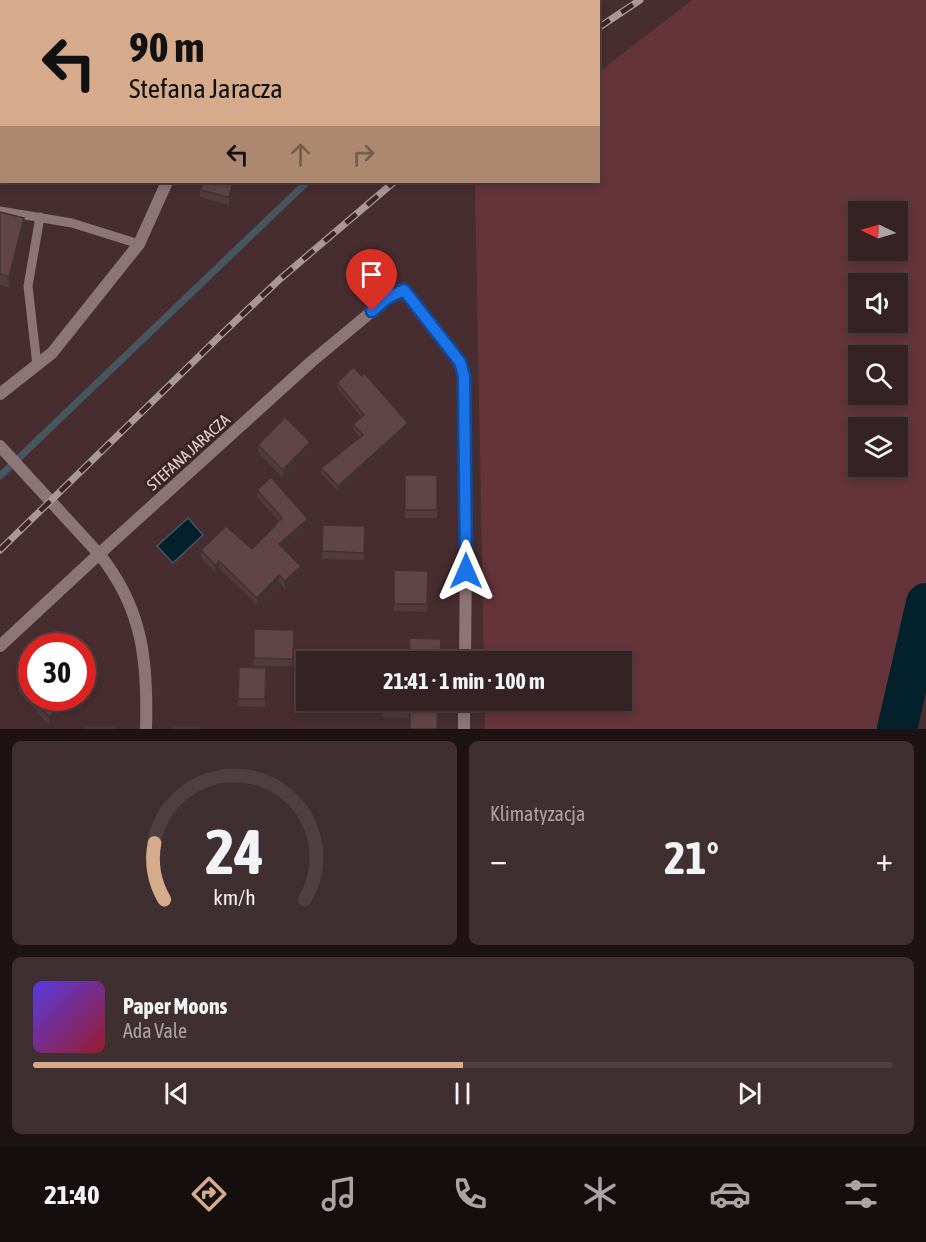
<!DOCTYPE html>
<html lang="pl">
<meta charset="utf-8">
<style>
:root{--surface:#352224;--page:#402f31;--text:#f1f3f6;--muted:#aaa4a6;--line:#4f3f41;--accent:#d6ab8b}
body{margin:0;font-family:"Asap Condensed",sans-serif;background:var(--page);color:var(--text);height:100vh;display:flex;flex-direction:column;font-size:22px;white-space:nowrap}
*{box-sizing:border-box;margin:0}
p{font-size:20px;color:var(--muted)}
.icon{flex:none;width:33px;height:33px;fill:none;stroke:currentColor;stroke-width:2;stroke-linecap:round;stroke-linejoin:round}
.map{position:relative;height:729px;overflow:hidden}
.details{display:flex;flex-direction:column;gap:12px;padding:12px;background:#1d1314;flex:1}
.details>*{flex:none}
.banner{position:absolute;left:0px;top:0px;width:600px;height:183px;box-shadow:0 3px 9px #0003,0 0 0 2px var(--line);background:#d6ab8b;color:#111;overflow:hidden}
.needle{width:39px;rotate:275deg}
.fabs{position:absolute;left:848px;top:201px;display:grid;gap:12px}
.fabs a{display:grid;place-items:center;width:60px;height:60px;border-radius:0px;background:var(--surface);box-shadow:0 3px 9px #0003,0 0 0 2px var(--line);font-size:30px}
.speed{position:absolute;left:18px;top:633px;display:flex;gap:12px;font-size:30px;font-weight:700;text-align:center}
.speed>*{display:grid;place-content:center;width:78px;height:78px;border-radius:50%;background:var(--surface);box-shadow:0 3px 9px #0003,0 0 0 2px var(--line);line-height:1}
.speed .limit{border:9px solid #d22;background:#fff;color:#111}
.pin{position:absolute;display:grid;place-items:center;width:51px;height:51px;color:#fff;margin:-62px -26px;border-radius:50% 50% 50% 0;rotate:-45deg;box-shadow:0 0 6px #0007}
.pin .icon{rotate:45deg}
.me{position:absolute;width:66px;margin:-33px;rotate:0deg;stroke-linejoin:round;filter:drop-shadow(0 0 4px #0008)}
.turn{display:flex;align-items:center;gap:21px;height:126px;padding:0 30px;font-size:27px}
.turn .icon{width:78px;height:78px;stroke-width:2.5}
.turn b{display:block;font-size:42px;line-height:51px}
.lanes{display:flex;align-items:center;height:57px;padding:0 30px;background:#0003;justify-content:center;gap:30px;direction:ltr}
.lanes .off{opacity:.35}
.big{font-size:45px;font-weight:700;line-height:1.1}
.details .widget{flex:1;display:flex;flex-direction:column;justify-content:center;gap:9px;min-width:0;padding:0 21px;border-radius:9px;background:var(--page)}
.details .dial{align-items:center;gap:0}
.dial svg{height:156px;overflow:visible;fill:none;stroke:var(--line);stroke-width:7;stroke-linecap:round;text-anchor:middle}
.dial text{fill:var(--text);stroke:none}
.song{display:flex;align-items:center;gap:18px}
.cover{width:72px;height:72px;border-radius:9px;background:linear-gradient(135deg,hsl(250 70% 55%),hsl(350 70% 35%))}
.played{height:6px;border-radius:3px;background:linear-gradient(90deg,var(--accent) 50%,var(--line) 50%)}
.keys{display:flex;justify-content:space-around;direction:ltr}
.heat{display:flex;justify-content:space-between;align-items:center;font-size:33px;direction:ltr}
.details .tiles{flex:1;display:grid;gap:12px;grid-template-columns:1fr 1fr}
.widget:last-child{grid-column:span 2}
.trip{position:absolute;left:296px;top:651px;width:336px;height:60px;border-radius:0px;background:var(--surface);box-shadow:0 3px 9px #0003,0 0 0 2px var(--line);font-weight:700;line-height:60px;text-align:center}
.dock{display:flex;height:96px;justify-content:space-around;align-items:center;background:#150e0e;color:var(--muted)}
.dock .icon{width:42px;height:42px}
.dock .selected{color:var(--accent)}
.dock b{font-size:27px;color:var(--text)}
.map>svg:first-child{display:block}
.green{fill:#64343a;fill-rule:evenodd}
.water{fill:#02212d;stroke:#465760;stroke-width:1.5}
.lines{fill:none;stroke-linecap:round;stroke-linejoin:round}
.stream{stroke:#465760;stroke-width:7}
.river{stroke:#02212d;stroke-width:40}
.service{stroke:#8d7476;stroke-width:9}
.minor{stroke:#8d7476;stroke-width:12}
.tertiary{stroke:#8d7476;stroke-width:12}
.rail-casing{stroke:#ab9698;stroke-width:7}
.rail{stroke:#3d2326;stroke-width:4.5;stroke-dasharray:14;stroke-linecap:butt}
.wall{fill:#533a3c}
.shaded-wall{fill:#433031}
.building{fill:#604446;stroke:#433031;stroke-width:1.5}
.route-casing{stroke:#114b97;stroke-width:15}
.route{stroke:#1a73e8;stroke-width:10}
.labels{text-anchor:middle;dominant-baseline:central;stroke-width:6;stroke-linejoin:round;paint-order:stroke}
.street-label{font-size:16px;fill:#e6d5d6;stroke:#3d2326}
</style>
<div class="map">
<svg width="926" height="729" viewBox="0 0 926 729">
<rect width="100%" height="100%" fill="#472d30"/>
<!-- green -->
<path class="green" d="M 692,0 L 926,0 L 926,625 L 909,729 L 485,729 L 485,701 L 621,700 L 621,662 L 484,661 L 475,186 L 480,182 L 598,182 L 599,72 ZM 858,212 L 897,212 L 897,250 L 858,250 ZM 858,284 L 897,284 L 897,322 L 858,322 ZM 858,356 L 897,356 L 897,394 L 858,394 ZM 858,428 L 897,428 L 897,466 L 858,466 Z"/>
<!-- water -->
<path class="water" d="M 188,518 L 203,535 L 173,563 L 157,546 Z"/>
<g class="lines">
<!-- stream -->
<g class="stream">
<path d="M 537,2 L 539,0"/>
<path d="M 0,476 L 307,182"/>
</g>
<!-- river -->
<path class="river" d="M 897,729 L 926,603"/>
<!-- service -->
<g class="service">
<path d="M 0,211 L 72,223 L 139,244"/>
<path d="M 37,365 L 28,286 L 40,217"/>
</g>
<!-- minor -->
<g class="minor">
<path d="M 220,2 L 220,0"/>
<path d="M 0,394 L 52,353 L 139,244 L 167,182"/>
<path d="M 0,646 L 99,554 L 311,362 L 388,298 L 404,290 L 460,362 L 464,376 L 466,549 L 465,662"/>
<path d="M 464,729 L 464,700"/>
</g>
<!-- tertiary -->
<path class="tertiary" d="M 0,446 L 99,554 C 143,608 148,662 146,729"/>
<!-- rail casing -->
<g class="rail-casing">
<g id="rail">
<path d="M 598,28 L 640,0"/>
<path d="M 0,550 L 225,331 L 280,279 L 394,182"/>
</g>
</g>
<!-- rail -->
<use href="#rail" class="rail"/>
</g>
<!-- wall -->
<g class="wall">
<path d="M 245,0 L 392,0 L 397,2 L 245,2 Z"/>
<path d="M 236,182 L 229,205 L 200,197 L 200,190 Z"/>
<path d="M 0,212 L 24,229 L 9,288 L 0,285 Z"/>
<path d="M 337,383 L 408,428 L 338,491 L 321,473 L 321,468 L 360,437 L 353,429 L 353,424 L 361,417 L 337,388 Z"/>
<path d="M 258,445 L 310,449 L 283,478 L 258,452 Z"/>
<rect x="405" y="475" width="32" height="43"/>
<path d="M 257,490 L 308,526 L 283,548 L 301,573 L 285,589 L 279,582 L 257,605 L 219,568 L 215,572 L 201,558 L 201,550 L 252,549 L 279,521 L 257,497 Z"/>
<path d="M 323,525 L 365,526 L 364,560 L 322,559 Z"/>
<path d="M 394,570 L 428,571 L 427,612 L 394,611 Z"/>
<path d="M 254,629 L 294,630 L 293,666 L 254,666 Z"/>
<path d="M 266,668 L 265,707 L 238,706 L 238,699 Z"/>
<path d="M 18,683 L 63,712 L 49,725 L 18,691 Z"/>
<path d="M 382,700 L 439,700 L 410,718 L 382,717 Z"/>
</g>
<!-- shaded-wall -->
<g class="shaded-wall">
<path d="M 233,182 L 236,182 L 229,205 L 229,197 Z"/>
<path d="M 24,218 L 24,229 L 9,288 L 9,277 Z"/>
<path d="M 408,423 L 408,428 L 338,491 L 338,486 Z"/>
<path d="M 310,442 L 310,449 L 283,478 L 283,470 Z"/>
<path d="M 308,519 L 308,526 L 279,551 L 279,544 Z"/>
<path d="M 219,561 L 219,568 L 215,572 L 215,565 Z"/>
<path d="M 301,566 L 301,573 L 285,589 L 285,581 Z"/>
<path d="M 279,575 L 279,582 L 257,605 L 257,598 Z"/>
<path d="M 63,704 L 63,712 L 49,725 L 49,717 Z"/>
</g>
<!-- building -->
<g class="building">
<path d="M 13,0 L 31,0 L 31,2 L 12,2 Z"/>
<path d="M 259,0 L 392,0 L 397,2 L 265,2 Z"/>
<path d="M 2,42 L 2,72 L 0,72 L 0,48 Z"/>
<path d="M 203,182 L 233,182 L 229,197 L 200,190 Z"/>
<path d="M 0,212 L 24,218 L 9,277 L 0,274 Z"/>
<path d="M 353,367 L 362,376 L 364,373 L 408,423 L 338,486 L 321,468 L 363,435 L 353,424 L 364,415 L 337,383 Z"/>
<path d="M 285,417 L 310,442 L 283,470 L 258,445 Z"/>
<rect x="405" y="475" width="32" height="35"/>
<path d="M 271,477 L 308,519 L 279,544 L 301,566 L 285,581 L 279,575 L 257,598 L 219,561 L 215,565 L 201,550 L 226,526 L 252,549 L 282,518 L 257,490 Z"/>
<path d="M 323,525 L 365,526 L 364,553 L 322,551 Z"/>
<path d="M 394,570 L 428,571 L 427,604 L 394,604 Z"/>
<path d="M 254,629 L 294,630 L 293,659 L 254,658 Z"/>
<path d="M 409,638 L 441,639 L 440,662 L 409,662 Z"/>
<path d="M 239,667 L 266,668 L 265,699 L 238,699 Z"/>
<path d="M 32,671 L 32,698 L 57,698 L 63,704 L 49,717 L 18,683 Z"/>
<path d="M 382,700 L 438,700 L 437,729 L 410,729 L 410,708 L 382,708 Z"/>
<rect x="83" y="727" width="34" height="2"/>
<rect x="171" y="727" width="28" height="2"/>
<path d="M 261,728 L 283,729 L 261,729 Z"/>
</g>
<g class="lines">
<!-- route casing -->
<g class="route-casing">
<path id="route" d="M 372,311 L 387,298 L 404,290 L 460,362 L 464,376 L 466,571"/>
</g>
<!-- route -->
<use href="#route" class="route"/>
</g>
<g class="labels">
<!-- street labels -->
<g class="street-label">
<text transform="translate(188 452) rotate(-42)">STEFANA JARACZA</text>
</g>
</g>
</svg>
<div class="fabs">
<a><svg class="needle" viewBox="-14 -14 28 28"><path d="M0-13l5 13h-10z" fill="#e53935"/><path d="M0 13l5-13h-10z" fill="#aaa4a6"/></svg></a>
<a><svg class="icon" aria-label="sound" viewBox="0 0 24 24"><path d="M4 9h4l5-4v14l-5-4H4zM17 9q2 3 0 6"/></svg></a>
<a><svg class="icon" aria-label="search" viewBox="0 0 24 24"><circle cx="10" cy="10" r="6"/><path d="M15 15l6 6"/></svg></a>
<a><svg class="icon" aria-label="layers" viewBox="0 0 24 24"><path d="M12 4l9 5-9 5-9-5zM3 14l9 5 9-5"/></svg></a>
</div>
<div class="speed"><div class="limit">30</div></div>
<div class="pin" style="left:372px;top:311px;background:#d93025"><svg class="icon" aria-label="arrive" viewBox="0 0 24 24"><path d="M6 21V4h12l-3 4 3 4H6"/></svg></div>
<svg class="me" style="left:466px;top:571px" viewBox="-20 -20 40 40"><path d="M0-17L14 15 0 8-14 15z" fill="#1a73e8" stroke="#fff" stroke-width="4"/></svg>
<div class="trip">21:41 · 1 min · 100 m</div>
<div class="banner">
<div class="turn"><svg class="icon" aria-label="left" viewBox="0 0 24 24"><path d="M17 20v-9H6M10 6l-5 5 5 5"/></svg><div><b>90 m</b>Stefana Jaracza</div></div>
<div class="lanes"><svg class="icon" aria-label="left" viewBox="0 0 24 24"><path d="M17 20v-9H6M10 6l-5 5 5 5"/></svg><svg class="icon off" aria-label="ahead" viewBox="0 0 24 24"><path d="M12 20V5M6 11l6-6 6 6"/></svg><svg class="icon off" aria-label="right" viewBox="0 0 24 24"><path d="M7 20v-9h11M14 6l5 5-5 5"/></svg></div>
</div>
</div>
<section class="details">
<div class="tiles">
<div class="widget dial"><svg viewBox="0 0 100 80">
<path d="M14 69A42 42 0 1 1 86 69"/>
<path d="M14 69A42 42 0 0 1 9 40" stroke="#d6ab8b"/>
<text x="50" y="56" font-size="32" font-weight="700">24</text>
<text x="50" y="72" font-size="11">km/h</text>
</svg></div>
<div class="widget"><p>Klimatyzacja</p>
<div class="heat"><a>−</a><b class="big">21°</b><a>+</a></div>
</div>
<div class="widget">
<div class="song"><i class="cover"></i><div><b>Paper Moons</b><p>Ada Vale</p></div></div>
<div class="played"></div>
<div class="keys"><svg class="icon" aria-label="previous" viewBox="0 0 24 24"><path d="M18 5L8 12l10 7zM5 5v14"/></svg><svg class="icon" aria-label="pause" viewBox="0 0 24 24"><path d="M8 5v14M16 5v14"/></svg><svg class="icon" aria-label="next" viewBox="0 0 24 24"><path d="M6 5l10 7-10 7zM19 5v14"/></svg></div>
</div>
</div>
</section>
<nav class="dock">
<b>21:40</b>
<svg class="icon selected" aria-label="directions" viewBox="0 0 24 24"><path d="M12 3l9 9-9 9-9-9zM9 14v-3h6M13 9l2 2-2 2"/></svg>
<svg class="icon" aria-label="music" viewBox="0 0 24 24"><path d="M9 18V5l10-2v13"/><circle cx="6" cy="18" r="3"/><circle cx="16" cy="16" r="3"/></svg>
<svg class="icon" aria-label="phone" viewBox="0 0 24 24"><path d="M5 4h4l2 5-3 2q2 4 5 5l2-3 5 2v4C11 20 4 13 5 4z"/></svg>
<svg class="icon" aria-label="climate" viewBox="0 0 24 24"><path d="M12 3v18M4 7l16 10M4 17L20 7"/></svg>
<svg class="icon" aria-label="car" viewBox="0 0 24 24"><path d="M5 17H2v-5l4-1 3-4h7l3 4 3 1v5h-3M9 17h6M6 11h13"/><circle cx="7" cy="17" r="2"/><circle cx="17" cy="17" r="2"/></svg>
<svg class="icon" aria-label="filters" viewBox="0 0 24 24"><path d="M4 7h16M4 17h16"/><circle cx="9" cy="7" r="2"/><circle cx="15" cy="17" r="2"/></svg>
</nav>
